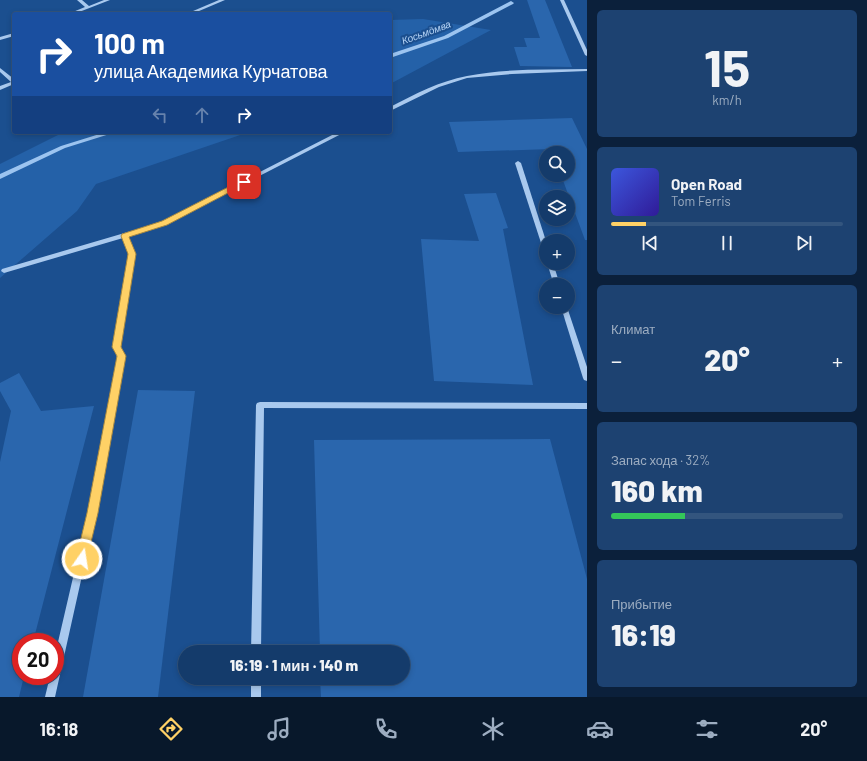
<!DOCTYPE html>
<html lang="ru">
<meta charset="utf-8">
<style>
:root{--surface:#143b6b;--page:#1d4271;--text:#f1f3f6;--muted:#9dadc1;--line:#33557e;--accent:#ffd166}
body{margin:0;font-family:Barlow,sans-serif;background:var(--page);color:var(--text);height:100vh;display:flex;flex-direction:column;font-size:15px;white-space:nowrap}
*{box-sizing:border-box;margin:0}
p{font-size:13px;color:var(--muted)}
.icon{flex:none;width:22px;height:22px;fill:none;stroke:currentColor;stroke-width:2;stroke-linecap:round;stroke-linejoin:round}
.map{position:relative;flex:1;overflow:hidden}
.drawer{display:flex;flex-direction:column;gap:10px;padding:10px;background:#0b203b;width:280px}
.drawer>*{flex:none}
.top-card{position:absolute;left:12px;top:12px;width:380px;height:122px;border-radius:4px;box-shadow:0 2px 6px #0003,0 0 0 1px var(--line);background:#1a4fa0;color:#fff;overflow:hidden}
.controls{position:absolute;left:539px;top:146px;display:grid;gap:8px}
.controls a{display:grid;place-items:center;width:36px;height:36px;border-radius:50%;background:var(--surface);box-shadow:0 2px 6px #0003,0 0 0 1px var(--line);font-size:20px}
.speed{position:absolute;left:12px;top:633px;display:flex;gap:8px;font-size:20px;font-weight:700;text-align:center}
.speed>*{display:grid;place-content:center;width:52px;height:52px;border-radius:50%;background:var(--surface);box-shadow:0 2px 6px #0003,0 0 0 1px var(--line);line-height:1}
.speed .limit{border:6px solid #d22;background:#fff;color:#111}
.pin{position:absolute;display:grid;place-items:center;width:34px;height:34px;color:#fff;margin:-17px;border-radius:8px;box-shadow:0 2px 6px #0006}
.me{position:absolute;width:44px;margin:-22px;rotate:13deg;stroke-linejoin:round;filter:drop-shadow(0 0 3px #0008)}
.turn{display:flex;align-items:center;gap:14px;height:84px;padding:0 16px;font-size:18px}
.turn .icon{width:52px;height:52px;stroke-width:2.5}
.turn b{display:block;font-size:28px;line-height:34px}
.lanes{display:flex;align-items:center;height:38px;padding:0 16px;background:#0003;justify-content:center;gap:20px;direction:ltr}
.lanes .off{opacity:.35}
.big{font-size:30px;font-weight:800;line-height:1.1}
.drawer .tile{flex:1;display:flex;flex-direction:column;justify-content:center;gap:6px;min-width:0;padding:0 14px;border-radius:6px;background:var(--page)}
.drawer .dial{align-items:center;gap:0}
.dial b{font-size:52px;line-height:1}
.song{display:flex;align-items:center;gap:12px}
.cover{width:48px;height:48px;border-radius:6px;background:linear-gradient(135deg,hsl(230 70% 55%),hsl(250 70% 35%))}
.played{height:4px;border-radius:2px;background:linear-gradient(90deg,var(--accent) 15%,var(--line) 15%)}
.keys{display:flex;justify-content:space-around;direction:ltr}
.heat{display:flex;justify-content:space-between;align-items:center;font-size:22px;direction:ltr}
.charge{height:6px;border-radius:3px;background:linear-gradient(90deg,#34c759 32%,var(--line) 0)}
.trip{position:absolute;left:178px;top:645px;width:232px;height:40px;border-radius:20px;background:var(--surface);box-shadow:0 2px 6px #0003,0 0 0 1px var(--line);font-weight:800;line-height:40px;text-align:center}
.tab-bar{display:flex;height:64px;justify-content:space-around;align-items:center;background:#08182b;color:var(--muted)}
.tab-bar .icon{width:28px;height:28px}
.tab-bar .selected{color:var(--accent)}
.tab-bar b{font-size:18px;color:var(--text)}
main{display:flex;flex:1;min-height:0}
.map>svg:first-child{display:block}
.green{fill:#2461a8}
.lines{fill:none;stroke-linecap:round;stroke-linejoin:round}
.stream{fill:#9cc4f0;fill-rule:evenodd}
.building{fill:#2a66ad}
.minor{fill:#a9c9ee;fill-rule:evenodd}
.route{fill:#ffd166;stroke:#a68842}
.labels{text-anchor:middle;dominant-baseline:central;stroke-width:4;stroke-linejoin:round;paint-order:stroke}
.far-water-label{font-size:10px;font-style:italic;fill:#b5d3f5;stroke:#1b4f8f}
</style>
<main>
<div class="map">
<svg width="587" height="697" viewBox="0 0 587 697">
<rect width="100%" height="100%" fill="#1b4f8f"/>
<!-- green -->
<g class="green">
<path d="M 423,19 L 491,30 L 390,84 L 390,20 Z"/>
<path d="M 64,132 L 249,132 L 96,184 L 77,211 L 0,278 L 0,164 Z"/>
</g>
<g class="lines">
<!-- stream -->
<g class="stream">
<path d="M 511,1 L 514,3 L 513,4 L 448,38 L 390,58 L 390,54 L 444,36 Z"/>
<path d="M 106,132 L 116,132 L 65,148 L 0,179 L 0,174 L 61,146 Z"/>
</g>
</g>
<!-- building -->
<g class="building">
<path d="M 527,0 L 545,0 L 572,67 L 520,66 L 514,47 L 527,47 L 524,38 L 540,38 Z"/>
<path d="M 572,118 L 587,149 L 587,240 L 585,240 L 561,175 L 568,175 L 568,153 L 552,153 L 551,149 L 458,152 L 449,122 Z"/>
<path d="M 496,193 L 508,228 L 503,229 L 533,385 L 434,381 L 421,239 L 479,241 L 464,194 Z"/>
<path d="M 19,373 L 41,411 L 94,406 L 33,642 L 21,642 L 21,676 L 24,676 L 19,697 L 0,697 L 0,462 L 11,411 L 0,391 L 0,383 Z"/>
<path d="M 138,390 L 195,391 L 158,697 L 83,697 Z"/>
<path d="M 550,439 L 587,579 L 587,697 L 321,697 L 320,678 L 403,678 L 403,652 L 320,652 L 314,440 Z"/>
</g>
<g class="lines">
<!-- minor -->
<g class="minor">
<path d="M 77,0 L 82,0 L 89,6 L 104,0 L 110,0 L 74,14 L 68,14 L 85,7 Z"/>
<path d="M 219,0 L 225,0 L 192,14 L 186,14 Z"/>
<path d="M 560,0 L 564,0 L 587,50 L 587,56 L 585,55 Z"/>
<path d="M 14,33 L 14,36 L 0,40 L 0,37 Z"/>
<path d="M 0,68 L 14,79 L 14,84 L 0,90 L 0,86 L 11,82 L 0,72 Z"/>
<path d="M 587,69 L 587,71 L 512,74 L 467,78 L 439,87 L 390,111 L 390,107 C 415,94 440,81 467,76 C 506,68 547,70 587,69 Z"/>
<path d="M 338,132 L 345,132 L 166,224 L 128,236 L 135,254 L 119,347 L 125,357 L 96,513 L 55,697 L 45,697 L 50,676 L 55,676 L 55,655 L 88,513 L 117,357 L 113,347 L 129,254 L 123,238 L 4,273 L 1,271 L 2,269 L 162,222 Z"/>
<path d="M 518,161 L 521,163 L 546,241 L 546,251 L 543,249 L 515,163 Z"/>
<path d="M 547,263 L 553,263 L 560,285 L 554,285 Z"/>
<path d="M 561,307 L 567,307 L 587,367 L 587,381 L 584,380 L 583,378 Z"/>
<path d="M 260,402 L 587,403 L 587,409 L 264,408 L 261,652 L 251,652 L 256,405 L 257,403 Z"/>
<rect x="251" y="678" width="10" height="19"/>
</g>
</g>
<!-- route -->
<path class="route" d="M 244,179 L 248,182 L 247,183 L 167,225 L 129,237 L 136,254 L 121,347 L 126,356 L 98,513 L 87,559 L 86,563 L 82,564 L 78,563 L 76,559 L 87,513 L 117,356 L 112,347 L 128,254 L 121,236 L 122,234 L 162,221 Z"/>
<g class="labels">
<!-- far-water labels -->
<g class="far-water-label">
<text transform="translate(426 32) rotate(-20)">Косьмӧмва</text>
</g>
</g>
</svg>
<div class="controls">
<a><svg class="icon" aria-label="search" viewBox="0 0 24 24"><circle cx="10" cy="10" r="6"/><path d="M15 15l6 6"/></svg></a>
<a><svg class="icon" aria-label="layers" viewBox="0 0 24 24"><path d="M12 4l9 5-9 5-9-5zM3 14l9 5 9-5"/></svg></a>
<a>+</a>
<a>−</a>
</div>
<div class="speed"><div class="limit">20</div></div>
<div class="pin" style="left:244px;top:182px;background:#d93025"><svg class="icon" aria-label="arrive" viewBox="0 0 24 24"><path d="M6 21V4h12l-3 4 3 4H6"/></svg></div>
<svg class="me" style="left:82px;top:559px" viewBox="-20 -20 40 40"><circle r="17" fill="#ffd166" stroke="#fff" stroke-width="3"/><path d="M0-11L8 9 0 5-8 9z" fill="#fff"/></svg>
<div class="trip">16:19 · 1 мин · 140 m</div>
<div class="top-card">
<div class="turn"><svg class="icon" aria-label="right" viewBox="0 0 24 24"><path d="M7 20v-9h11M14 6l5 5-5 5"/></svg><div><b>100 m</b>улица Академика Курчатова</div></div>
<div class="lanes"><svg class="icon off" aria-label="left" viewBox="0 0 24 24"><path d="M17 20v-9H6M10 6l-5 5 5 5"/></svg><svg class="icon off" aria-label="ahead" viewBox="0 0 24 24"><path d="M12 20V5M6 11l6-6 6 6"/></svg><svg class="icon" aria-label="right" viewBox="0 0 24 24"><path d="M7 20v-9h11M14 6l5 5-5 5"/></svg></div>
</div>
</div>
<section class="drawer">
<div class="tile dial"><b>15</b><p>km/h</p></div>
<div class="tile">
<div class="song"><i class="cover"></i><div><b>Open Road</b><p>Tom Ferris</p></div></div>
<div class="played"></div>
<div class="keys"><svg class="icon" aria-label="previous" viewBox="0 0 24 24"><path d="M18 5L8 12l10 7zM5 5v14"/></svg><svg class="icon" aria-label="pause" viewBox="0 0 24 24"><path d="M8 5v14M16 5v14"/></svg><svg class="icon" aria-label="next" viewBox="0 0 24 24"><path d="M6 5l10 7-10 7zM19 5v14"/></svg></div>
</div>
<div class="tile"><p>Климат</p>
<div class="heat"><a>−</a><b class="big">20°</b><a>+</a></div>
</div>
<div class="tile"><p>Запас хода · 32%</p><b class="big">160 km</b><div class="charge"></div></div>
<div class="tile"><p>Прибытие</p><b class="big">16:19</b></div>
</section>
</main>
<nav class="tab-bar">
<b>16:18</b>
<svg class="icon selected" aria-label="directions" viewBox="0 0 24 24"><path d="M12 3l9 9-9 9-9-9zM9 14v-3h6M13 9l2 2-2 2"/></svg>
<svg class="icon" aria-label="music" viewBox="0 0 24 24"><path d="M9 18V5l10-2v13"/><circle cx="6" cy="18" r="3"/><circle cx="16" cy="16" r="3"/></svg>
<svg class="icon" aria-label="phone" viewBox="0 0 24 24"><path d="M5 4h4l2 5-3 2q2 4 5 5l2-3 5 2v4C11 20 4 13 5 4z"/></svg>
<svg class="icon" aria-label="climate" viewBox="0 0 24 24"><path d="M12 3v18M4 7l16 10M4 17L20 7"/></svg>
<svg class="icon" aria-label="car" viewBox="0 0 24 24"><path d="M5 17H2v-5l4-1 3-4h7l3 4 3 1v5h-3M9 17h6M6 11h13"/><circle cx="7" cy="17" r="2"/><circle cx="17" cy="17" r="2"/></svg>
<svg class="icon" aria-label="filters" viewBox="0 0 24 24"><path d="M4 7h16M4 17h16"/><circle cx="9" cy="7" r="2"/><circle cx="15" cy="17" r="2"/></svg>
<b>20°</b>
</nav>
